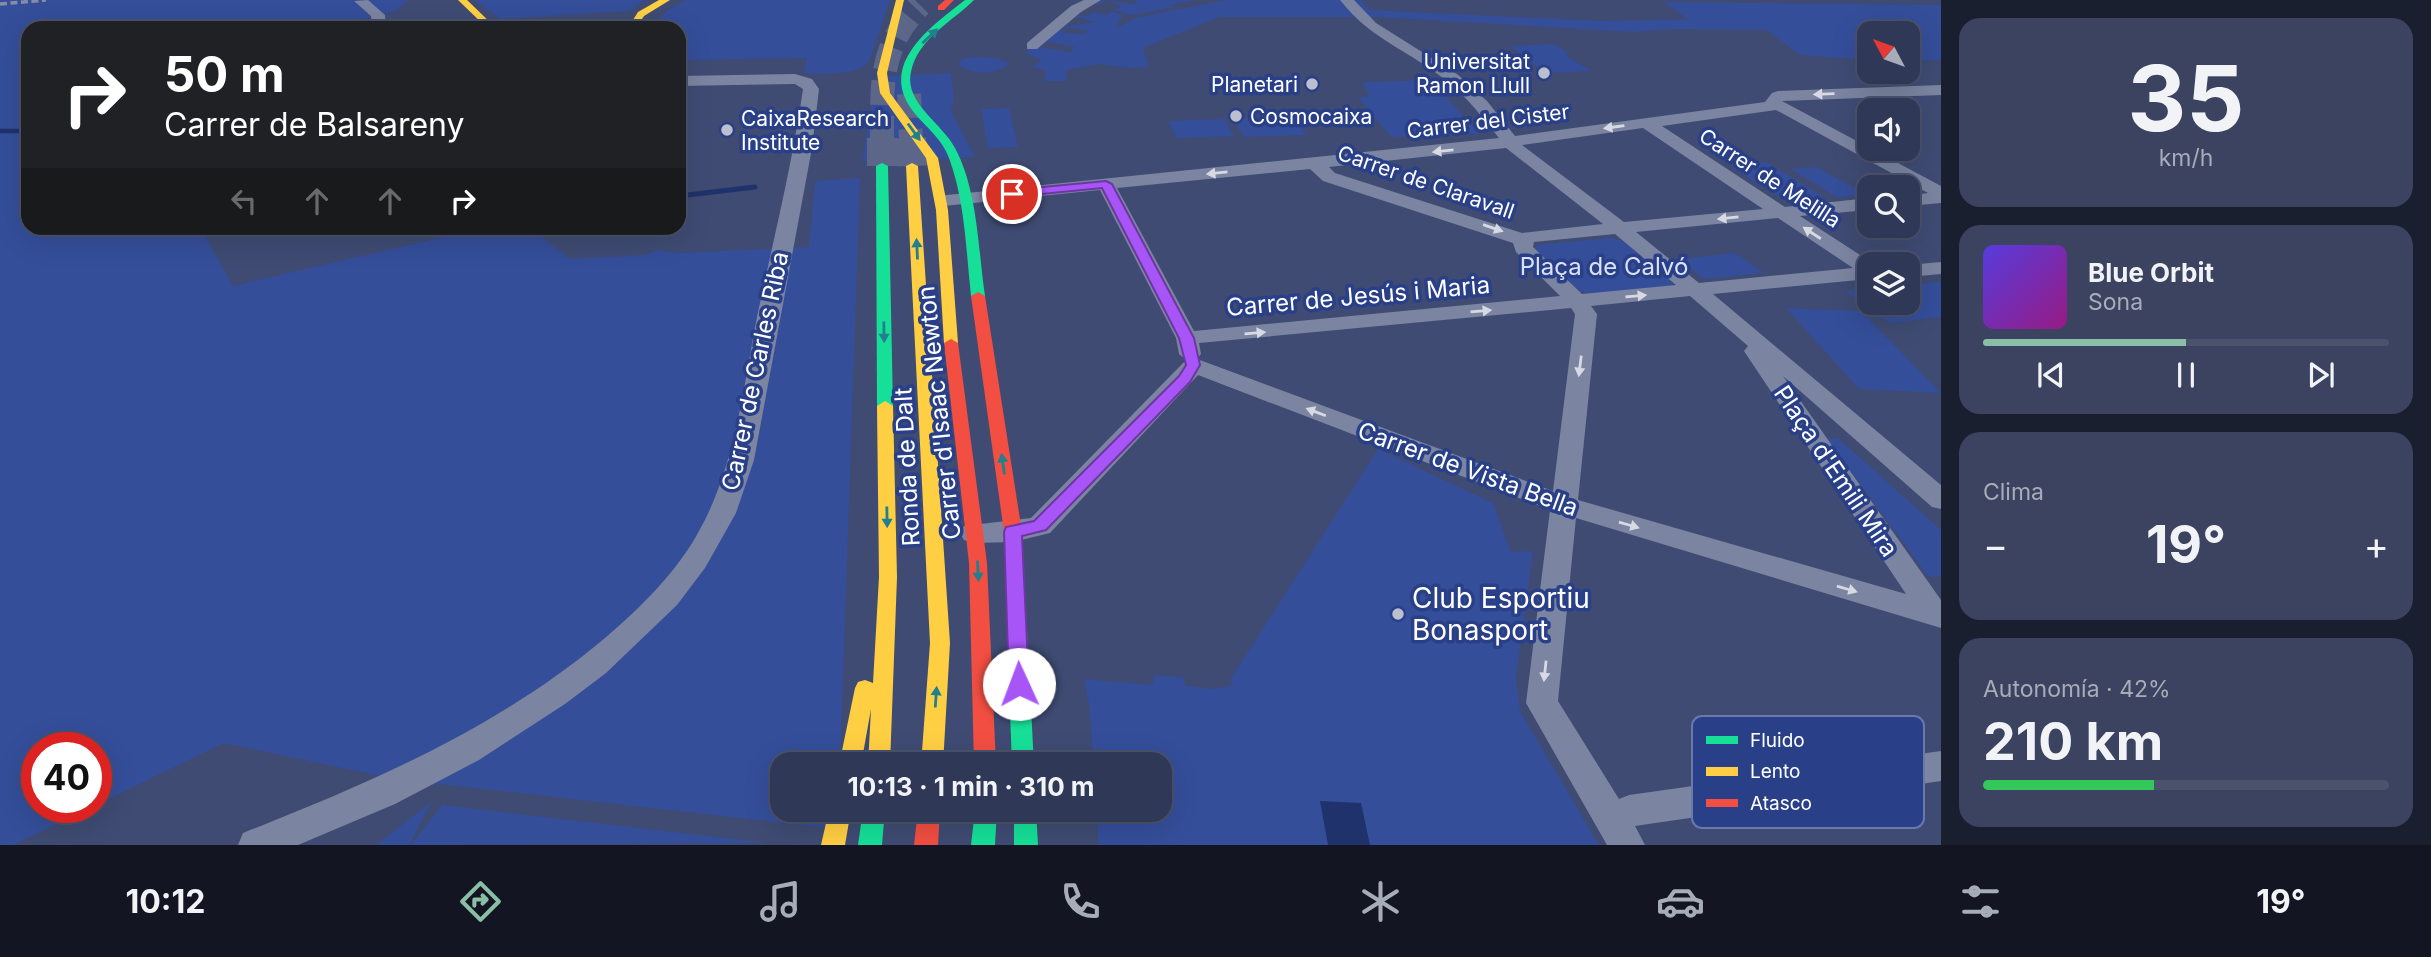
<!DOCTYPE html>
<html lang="es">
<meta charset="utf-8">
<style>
:root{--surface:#2f3856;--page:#3b4360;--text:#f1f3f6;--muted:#a7acb9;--line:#4a526c;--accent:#8abfa5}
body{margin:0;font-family:Inter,sans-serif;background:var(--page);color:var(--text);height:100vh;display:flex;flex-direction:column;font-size:26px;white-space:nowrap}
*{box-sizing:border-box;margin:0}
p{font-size:23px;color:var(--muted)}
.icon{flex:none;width:38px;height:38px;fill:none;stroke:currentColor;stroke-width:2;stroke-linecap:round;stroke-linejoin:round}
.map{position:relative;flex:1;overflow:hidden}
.sheet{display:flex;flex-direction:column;gap:18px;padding:18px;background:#1a1f2f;width:490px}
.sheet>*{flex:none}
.top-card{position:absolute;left:21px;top:21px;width:665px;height:214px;border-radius:21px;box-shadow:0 7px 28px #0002,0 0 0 2px var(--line);background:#202124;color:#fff;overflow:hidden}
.needle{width:46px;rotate:311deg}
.buttons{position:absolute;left:1857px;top:21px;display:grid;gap:14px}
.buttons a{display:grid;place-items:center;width:63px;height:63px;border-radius:14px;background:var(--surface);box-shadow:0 7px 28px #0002,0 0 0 2px var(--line);font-size:35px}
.speed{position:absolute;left:21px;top:732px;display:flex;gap:14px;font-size:35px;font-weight:700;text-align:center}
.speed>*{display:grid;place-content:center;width:91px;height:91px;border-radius:50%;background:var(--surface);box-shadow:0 7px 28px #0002,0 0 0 2px var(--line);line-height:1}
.speed .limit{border:10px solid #d22;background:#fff;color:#111}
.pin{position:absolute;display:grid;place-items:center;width:60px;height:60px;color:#fff;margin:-30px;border:4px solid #fff;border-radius:50%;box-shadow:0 2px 7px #0007}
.me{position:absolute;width:77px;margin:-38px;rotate:358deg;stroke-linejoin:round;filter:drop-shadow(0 0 5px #0008)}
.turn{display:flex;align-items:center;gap:24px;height:147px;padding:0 28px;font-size:32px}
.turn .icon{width:91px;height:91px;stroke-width:2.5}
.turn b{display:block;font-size:49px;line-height:60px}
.lanes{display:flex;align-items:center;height:66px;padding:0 28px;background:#0003;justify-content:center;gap:35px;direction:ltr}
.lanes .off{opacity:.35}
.big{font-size:52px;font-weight:700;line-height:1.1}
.sheet .widget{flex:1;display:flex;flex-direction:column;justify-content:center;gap:10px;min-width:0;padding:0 24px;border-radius:21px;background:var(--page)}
.sheet .dial{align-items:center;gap:0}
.dial b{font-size:91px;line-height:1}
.song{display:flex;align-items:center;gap:21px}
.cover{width:84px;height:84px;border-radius:10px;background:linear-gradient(135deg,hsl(250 70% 55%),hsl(310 70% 35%))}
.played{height:7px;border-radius:4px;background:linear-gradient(90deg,var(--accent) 50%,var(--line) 50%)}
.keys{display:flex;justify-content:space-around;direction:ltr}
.heat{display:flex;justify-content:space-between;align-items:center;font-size:38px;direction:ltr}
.charge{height:10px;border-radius:5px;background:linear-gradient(90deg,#34c759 42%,var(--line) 0)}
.trip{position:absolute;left:770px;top:752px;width:402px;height:70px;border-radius:21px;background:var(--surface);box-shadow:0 7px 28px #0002,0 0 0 2px var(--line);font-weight:700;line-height:70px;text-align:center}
.menu{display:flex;height:112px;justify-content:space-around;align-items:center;background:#131622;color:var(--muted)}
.menu .icon{width:49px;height:49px}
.menu .on{color:var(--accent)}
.menu b{font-size:32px;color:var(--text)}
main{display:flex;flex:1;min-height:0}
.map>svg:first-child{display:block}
.green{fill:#354e9a}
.water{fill:#20326b}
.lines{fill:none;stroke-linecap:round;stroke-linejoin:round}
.stream-far1{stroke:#20326b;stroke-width:4.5}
.stream{stroke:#20326b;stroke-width:5}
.highway-tunnel-far1{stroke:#5c6688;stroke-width:24;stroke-dasharray:24 11;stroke-linecap:butt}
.highway-tunnel{stroke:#5c6688;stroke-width:30;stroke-dasharray:30 15;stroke-linecap:butt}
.street{fill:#7b84a0;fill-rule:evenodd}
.fast{fill:#16e098;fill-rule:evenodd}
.slow{fill:#ffcf43;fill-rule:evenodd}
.jam{fill:#f24e42;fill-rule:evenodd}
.rail{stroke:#858da6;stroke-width:3.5;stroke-dasharray:7 3.5;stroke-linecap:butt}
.oneway{fill:#21808f}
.oneway2{fill:#d7dae2}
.route{fill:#a855f7;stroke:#6d37a1;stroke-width:2}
.poi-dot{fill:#bcc0ce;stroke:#294089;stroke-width:2.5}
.labels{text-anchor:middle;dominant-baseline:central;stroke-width:7;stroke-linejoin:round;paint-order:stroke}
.far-poi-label{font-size:21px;fill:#fff;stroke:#294089;text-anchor:end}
.far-street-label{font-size:21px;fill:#fff;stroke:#294089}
.park-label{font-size:24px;fill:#dae1f7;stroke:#294089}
.street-label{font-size:24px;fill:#fff;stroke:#294089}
.near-poi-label{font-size:28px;fill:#fff;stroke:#294089;text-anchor:start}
.key{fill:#294089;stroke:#6979ac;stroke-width:2}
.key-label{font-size:19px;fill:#fff}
</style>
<main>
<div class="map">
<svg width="1941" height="845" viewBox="0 0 1941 845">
<rect width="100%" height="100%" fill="#3f4b73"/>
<!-- green -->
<g class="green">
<path d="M 0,0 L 409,0 L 395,11 L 330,28 L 28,28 L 28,228 L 219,228 L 205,236 L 233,286 L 482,228 L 530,228 L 570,259 L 644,255 L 658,250 L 680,253 L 809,247 L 815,181 L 860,178 L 840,765 L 782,765 L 782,810 L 839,810 L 838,829 L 394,779 L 224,743 L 96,805 L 96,747 L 37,747 L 37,807 L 92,807 L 13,845 L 0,845 Z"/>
<path d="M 475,0 L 646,0 L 629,11 L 500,19 Z"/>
<path d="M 686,0 L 890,0 L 869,62 C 853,77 825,73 804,73 L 807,58 L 679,60 L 679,28 L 653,28 C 659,13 673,7 686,0 Z"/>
<path d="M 1097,0 L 1134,4 L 1138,2 L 1133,0 L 1195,0 L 1170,5 L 1177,7 L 1131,15 L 1113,10 L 1120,8 L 1120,5 L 1105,1 L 1096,5 L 1091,3 Z"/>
<path d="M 1226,0 L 1360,0 L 1370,10 L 1601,21 L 1688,19 L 1663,2 L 1941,5 L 1941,60 L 1908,60 L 1908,33 L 1869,33 L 1869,60 L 1800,55 L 1767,30 L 1672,29 L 1633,32 L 1376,17 L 1219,17 L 1143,48 L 1149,67 L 1132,68 L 1098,64 L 1067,70 L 1066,81 L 1045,81 L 1045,70 L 1032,67 L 1042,60 L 1027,54 L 1028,49 L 1039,47 L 1070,52 L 1075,47 L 1043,41 L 1057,29 L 1064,30 L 1063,33 L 1085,34 L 1089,30 L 1060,27 L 1096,22 L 1073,16 L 1076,14 L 1087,16 L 1094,12 L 1107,15 L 1112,11 L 1122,15 L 1116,29 L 1135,18 Z"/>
<path d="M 1555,44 L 1569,54 L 1565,55 L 1591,71 L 1545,73 L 1530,62 L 1533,61 L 1509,46 Z"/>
<path d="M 979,57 L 995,58 L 1011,63 C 996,74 974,77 958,64 L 964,58 Z"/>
<path d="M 951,73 L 954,99 L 951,111 L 975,157 L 862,162 L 876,77 Z"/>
<path d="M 1430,80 L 1480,134 L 1391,137 L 1359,98 L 1369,96 L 1363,82 Z"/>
<path d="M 1009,108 L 1018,147 L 988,148 L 981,109 Z"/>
<path d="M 1294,117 L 1307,135 L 1244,137 L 1233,119 Z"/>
<path d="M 1224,119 L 1234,136 L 1176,138 L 1168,121 Z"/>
<path d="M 1766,162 L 1824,197 L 1785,200 L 1731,167 Z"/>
<path d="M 1817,167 L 1865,195 L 1836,197 L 1791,169 Z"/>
<path d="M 1610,238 L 1623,241 L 1673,282 L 1669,287 L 1591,294 L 1580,291 L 1535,249 L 1538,245 Z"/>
<path d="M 1735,253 L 1764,273 L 1704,279 L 1679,259 Z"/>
<path d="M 1941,282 L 1941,317 L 1890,323 L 1845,291 L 1869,289 L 1869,303 L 1908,303 L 1908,285 Z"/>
<path d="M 1786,308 L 1861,311 L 1941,393 L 1859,389 Z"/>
<path d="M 1838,438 L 1941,530 L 1941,577 L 1928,576 L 1827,439 Z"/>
<path d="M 1378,449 L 1493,503 L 1511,552 L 1533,551 L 1516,678 L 1520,711 L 1599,845 L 1098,845 L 1097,810 L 1160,810 L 1160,765 L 1094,765 L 1089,705 L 1084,679 L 1152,685 L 1155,675 L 1183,677 L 1186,686 L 1215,689 L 1233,685 L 1230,680 Z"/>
<path d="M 432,801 L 409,845 L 377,845 Z"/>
<path d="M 442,805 L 768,843 L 411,845 Z"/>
</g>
<!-- water -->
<path class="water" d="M 1320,801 L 1361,803 L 1370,845 L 1328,845 Z"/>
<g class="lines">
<!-- stream-far1 -->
<path class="stream-far1" d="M 0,131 L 28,131"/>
<!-- stream -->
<path class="stream" d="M 679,196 L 755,187"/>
<!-- highway-tunnel-far1 -->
<g class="highway-tunnel-far1">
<path d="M 909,94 L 911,140"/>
<path d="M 882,140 C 882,85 879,46 920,5"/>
</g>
<!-- highway-tunnel -->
<g class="highway-tunnel">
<path d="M 911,138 L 912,166"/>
<path d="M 882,166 L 882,138"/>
</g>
<!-- street -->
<g class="street">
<path d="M 368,0 L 385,15 L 386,28 L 372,28 L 371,16 L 354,1 Z"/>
<path d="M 1084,0 L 1101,0 L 1081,12 L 1037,49 L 1027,49 L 1027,43 L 1071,6 Z"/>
<path d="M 1340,0 L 1354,0 L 1376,23 L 1457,74 L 1487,101 L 1515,136 L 1765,102 L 1772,93 L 1778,91 L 1941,85 L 1941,95 L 1782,101 L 1941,186 L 1941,203 L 1908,206 L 1908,196 L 1928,193 L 1776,110 L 1662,126 L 1785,207 L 1869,198 L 1869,210 L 1800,216 L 1874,264 L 1869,264 L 1869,279 L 1713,294 L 1941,485 L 1941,509 L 1932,507 L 1783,376 L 1941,600 L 1941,628 L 1576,518 L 1558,701 L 1619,799 L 1629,795 L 1941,751 L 1941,781 L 1635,826 L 1645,845 L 1607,845 L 1526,703 L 1550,510 L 1198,375 L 1050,533 L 1013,542 L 974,543 L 964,540 L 960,533 L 964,526 L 1031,518 L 1186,360 L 1179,354 L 1176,338 L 1100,190 L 944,206 L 937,204 L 935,200 L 937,196 L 1499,138 C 1483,118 1468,98 1448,82 C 1411,51 1372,41 1340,0 ZM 1643,128 L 1763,209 L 1624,222 L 1522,145 ZM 1506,148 L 1603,224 L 1522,233 L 1335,173 L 1329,167 ZM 1310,169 L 1323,181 L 1513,243 L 1516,252 L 1560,296 L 1194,331 L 1117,188 ZM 1778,218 L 1853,268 L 1699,283 L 1636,232 ZM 1615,234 L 1676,285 L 1582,294 L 1533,247 L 1534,242 ZM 1690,296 L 1748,346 L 1744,351 L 1906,594 L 1578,500 L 1597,314 L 1591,306 ZM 1571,308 L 1575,314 L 1553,491 L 1197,359 L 1201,354 L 1199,343 Z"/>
<path d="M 795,74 L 812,79 L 819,89 L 812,148 L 754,460 L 736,513 L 705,568 L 677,605 L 606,673 L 565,704 L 479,760 L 395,804 L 298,845 L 238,845 L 243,833 C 372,782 498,728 605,638 C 640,608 677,572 699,531 C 735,467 743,389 757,317 C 773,241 792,166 803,89 L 795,84 L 679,86 L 679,76 Z"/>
<path d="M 1941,262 L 1941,274 L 1908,277 L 1908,265 Z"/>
</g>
<!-- fast -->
<g class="fast">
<path d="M 965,0 L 974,0 C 952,22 918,38 911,72 C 904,103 942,123 955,148 C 978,191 978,249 985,296 L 978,300 L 971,296 C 966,250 965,201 949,158 C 941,136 922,125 910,107 C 880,62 933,25 965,0 Z"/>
<path d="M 882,163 L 888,166 L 893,406 L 885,411 L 877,406 L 876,166 Z"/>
<path d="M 1017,623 L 1024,626 L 1027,631 L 1034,765 L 1012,765 L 1007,631 L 1010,626 Z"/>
<path d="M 863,810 L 885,810 L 882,845 L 858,845 Z"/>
<path d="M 975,810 L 997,810 L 995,845 L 971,845 Z"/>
<path d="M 1014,810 L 1036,810 L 1038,845 L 1014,845 Z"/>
</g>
<!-- slow -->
<g class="slow">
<path d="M 458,0 L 467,0 L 496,28 L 487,28 Z"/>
<path d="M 659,0 L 670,0 L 644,16 L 636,28 L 628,28 L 638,12 Z"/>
<path d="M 896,0 L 904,0 L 887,73 L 890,93 L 938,158 L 948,210 L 958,343 L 951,347 L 944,343 L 936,210 L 926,158 L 880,93 L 877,73 Z"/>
<path d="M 912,163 L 918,166 L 950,643 L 943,765 L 921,765 L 930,643 L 906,166 Z"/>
<path d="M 885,401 L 893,406 L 897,577 L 890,765 L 868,765 L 871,709 L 861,765 L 839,765 L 855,688 L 858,682 L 865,680 L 873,683 L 879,577 L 877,406 Z"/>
<path d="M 829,810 L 851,810 L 845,845 L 821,845 Z"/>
</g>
<!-- jam -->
<g class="jam">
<path d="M 945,0 L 954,0 L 944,10 L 938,10 L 938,6 Z"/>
<path d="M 978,292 L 985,296 L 1022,532 L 1027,631 L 1024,636 L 1017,639 L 1010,636 L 1007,631 L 1004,532 L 971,296 Z"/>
<path d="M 951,339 L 958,343 L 987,563 L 996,765 L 974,765 L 969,563 L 944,343 Z"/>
<path d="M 918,810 L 940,810 L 938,845 L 914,845 Z"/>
</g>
<!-- rail -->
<path class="rail" d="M 0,4 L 46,0"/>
</g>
<!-- one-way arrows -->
<defs><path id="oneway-solid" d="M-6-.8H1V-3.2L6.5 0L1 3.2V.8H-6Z" transform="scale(1.75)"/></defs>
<g class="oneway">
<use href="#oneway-solid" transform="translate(930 36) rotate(-43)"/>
<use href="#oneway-solid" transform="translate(914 132) rotate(54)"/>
<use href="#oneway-solid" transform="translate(917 249) rotate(-93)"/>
<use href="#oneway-solid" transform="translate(884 332) rotate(89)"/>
<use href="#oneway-solid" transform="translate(1003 464) rotate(-98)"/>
<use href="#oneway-solid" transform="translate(887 517) rotate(89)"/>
<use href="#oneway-solid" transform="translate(978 571) rotate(87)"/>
<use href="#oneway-solid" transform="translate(936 697) rotate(-86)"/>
</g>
<g class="oneway2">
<use href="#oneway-solid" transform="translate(1824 94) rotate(178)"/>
<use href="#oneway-solid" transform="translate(1614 127) rotate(172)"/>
<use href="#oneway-solid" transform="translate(1443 151) rotate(174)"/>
<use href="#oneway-solid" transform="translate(1217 173) rotate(174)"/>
<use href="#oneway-solid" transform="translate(1728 218) rotate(174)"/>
<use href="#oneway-solid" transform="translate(1493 228) rotate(19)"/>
<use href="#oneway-solid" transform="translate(1812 233) rotate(-147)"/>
<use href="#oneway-solid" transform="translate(1636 296) rotate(-5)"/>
<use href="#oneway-solid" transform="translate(1481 311) rotate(-5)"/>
<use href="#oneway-solid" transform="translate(1255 333) rotate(-5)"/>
<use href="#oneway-solid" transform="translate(1580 366) rotate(97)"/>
<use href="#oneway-solid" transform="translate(1316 412) rotate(-159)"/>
<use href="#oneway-solid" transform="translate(1629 525) rotate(16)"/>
<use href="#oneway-solid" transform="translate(1847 589) rotate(16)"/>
<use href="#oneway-solid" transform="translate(1545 671) rotate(96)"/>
</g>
<!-- route -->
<path class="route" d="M 1106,181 L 1112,184 L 1194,338 L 1200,365 L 1190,382 L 1046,530 L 1022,536 L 1029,684 L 1026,690 L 1019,692 L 1012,690 L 1009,684 L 1004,532 L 1006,527 L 1034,521 L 1179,376 L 1186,365 L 1179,338 L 1102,188 L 1012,197 L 1006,194 L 1012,190 Z"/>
<!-- markers -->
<g class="poi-dot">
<circle cx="1544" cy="73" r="7"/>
<circle cx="1312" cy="84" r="7"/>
<circle cx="1236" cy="116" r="7"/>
<circle cx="727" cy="130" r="7"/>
<circle cx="1398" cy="614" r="7"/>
</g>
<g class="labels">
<!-- far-poi labels -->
<g class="far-poi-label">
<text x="1530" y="61">Universitat<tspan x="1530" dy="24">Ramon Llull</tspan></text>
<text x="1298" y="84">Planetari</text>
<text x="1250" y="116" text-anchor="start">Cosmocaixa</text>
<text x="741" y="118" text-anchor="start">CaixaResearch<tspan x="741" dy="24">Institute</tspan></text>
</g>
<!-- far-street labels -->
<g class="far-street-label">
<text transform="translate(1488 121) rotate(-7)">Carrer del Cister</text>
<text transform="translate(1770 178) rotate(33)">Carrer de Melilla</text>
<text transform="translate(1426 182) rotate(19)">Carrer de Claravall</text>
</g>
<!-- park labels -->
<g class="park-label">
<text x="1604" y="266">Plaça de Calvó</text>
</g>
<!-- street labels -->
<g class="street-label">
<text transform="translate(1358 296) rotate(-5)">Carrer de Jesús i Maria</text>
<text transform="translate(755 371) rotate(-78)">Carrer de Carles Riba</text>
<text transform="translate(939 413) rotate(-96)">Carrer d'Isaac Newton</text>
<text transform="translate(907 467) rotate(-93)">Ronda de Dalt</text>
<text transform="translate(1468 469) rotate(20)">Carrer de Vista Bella</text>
<text transform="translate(1836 471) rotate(56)">Plaça d'Emili Mira</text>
</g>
<!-- near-poi labels -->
<g class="near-poi-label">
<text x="1412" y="598">Club Esportiu<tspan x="1412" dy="32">Bonasport</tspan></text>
</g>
</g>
<!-- legend -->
<rect x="1692" y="716" width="232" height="112" rx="10" class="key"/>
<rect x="1706" y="736" width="32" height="8" fill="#16e098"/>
<rect x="1706" y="767" width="32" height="9" fill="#ffcf43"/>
<rect x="1706" y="799" width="32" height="8" fill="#f24e42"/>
<g class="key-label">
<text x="1750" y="747">Fluido</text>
<text x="1750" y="778">Lento</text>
<text x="1750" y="810">Atasco</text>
</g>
</svg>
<div class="buttons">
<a><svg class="needle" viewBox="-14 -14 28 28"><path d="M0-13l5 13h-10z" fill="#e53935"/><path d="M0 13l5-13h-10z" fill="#a7acb9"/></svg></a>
<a><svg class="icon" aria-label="sound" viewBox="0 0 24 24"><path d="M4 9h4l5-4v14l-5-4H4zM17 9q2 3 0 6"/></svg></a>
<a><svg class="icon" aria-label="search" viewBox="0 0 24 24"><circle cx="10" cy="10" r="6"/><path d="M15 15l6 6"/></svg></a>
<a><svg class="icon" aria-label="layers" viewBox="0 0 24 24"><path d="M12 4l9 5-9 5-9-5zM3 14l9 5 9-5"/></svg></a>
</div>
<div class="speed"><div class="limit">40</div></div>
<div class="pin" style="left:1012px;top:194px;background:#d93025"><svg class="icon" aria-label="arrive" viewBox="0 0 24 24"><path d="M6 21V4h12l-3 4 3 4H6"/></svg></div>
<svg class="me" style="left:1019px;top:684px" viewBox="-20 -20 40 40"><circle r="19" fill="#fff"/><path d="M0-13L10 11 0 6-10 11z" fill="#a855f7"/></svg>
<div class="trip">10:13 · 1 min · 310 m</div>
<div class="top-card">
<div class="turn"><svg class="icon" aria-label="right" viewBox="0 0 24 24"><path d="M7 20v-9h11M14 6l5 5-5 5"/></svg><div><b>50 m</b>Carrer de Balsareny</div></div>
<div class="lanes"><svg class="icon off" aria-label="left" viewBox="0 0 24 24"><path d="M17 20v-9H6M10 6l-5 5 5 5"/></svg><svg class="icon off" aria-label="ahead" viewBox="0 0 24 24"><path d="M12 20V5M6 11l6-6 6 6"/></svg><svg class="icon off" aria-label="ahead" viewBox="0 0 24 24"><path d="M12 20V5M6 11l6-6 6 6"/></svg><svg class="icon" aria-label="right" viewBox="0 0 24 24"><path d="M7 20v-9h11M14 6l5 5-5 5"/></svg></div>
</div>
</div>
<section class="sheet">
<div class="widget dial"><b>35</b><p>km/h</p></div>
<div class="widget">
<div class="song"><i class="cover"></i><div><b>Blue Orbit</b><p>Sona</p></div></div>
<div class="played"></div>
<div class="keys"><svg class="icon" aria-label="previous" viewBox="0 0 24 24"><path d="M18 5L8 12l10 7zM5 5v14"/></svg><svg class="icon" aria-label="pause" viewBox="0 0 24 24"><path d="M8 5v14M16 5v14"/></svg><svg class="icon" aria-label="next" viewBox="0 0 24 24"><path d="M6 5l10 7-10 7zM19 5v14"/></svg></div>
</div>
<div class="widget"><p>Clima</p>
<div class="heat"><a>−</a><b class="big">19°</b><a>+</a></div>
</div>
<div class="widget"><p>Autonomía · 42%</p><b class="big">210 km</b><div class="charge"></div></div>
</section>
</main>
<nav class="menu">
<b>10:12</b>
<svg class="icon on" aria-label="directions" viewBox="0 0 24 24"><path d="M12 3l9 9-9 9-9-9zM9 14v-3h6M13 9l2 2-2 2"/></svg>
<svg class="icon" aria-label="music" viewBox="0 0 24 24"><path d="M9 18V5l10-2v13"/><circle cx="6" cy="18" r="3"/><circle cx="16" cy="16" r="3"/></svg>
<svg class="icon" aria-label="phone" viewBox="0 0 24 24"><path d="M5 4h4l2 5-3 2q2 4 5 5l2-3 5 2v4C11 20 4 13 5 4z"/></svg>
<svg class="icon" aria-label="climate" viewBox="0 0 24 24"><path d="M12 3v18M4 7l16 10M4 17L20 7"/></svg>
<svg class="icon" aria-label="car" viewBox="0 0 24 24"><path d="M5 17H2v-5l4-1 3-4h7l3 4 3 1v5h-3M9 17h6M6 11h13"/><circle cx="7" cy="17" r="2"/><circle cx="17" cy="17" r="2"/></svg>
<svg class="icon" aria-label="filters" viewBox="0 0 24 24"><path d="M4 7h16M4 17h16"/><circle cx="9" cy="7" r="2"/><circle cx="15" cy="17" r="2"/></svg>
<b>19°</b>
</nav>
